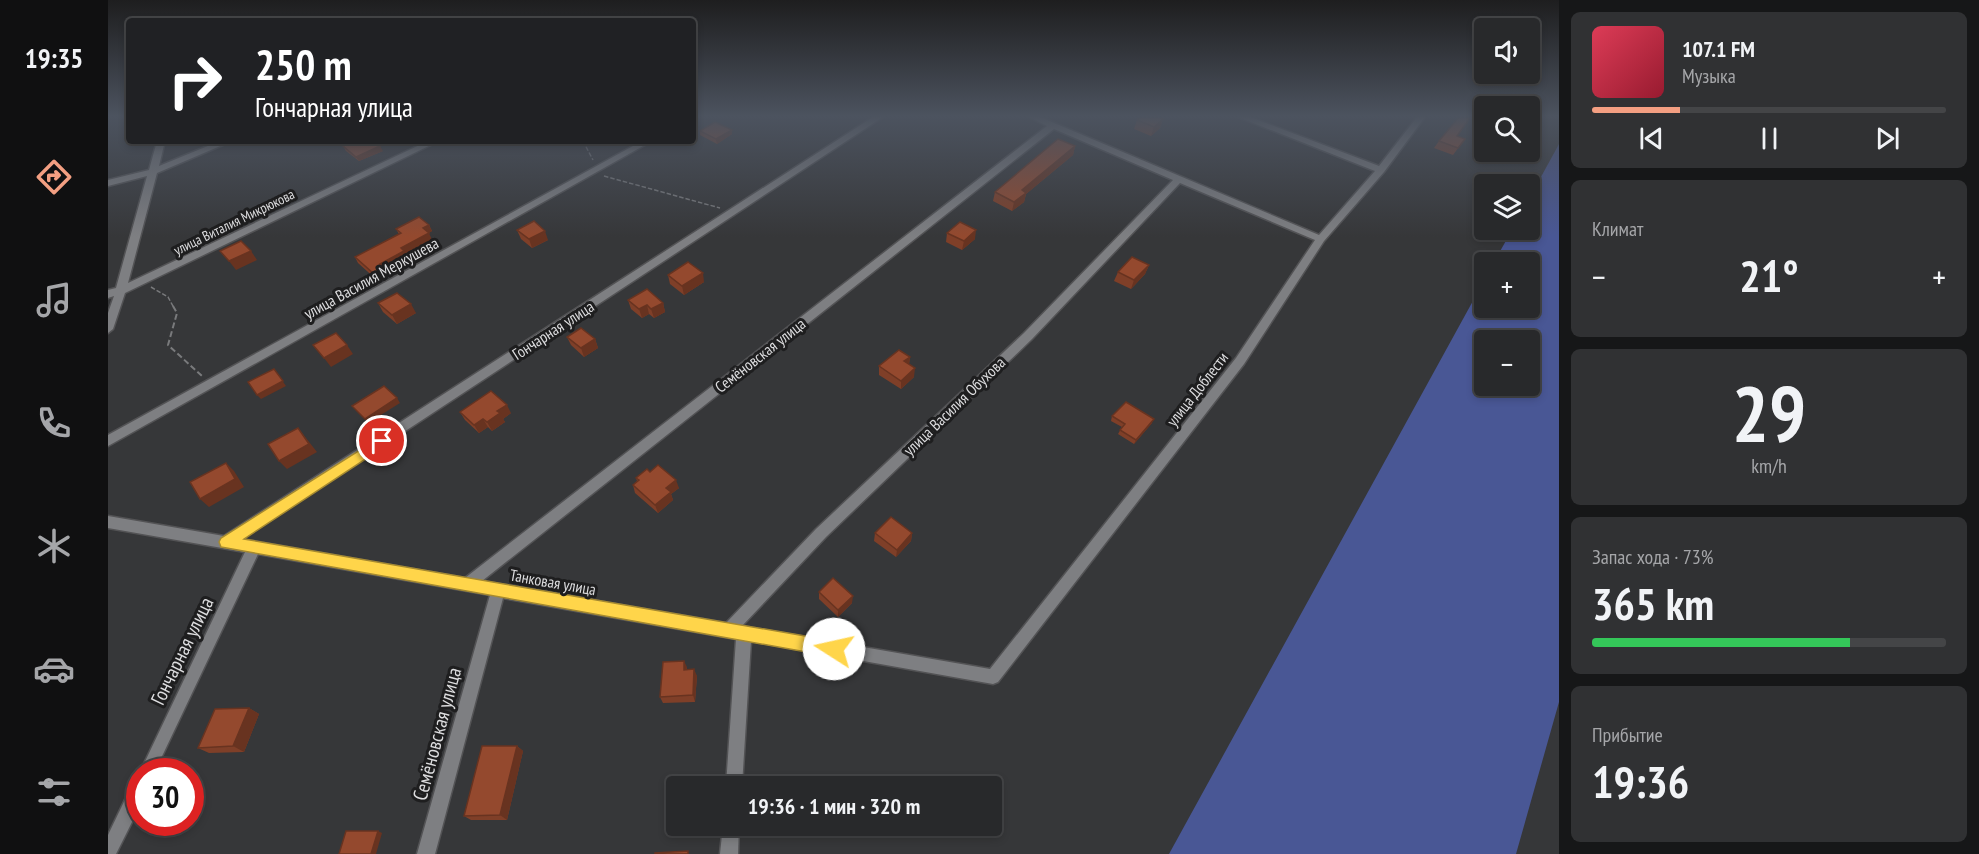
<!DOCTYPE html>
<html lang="ru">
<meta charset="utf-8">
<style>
:root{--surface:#28292b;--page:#303133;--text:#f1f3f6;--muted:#a5a6a9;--line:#444547;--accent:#f39f82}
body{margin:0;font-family:"PT Sans Narrow",sans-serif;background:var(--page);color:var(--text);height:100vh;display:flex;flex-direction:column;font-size:22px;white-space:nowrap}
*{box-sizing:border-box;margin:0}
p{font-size:20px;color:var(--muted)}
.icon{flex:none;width:33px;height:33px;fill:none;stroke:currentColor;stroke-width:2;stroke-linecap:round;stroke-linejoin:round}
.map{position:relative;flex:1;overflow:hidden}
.sheet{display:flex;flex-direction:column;gap:12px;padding:12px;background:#161718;width:420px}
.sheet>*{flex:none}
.hud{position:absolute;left:18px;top:18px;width:570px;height:126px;border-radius:6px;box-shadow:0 3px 9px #0003,0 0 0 2px var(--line);background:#202124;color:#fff;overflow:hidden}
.controls{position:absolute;left:1366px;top:18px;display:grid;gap:12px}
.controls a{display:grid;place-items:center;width:66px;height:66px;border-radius:6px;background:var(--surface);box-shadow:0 3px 9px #0003,0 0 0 2px var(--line);font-size:30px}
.speed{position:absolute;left:18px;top:758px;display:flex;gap:12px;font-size:30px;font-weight:700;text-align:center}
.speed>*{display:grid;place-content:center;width:78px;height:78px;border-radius:50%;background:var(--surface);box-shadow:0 3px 9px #0003,0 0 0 2px var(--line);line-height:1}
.speed .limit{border:9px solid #d22;background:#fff;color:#111}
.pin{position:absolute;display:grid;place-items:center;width:51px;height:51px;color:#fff;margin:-26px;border:3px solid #fff;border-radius:50%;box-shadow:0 2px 6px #0007}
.me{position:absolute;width:66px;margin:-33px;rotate:280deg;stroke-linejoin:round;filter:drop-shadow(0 0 4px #0008)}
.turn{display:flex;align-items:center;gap:21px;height:126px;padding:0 30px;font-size:27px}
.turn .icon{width:78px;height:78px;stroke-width:2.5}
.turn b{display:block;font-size:42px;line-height:51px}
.big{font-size:45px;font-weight:700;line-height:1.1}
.sheet .card{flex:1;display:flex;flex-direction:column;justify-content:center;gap:9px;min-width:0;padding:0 21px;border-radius:9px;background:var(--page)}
.sheet .dial{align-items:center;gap:0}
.dial b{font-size:78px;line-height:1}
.song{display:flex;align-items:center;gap:18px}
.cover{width:72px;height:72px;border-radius:9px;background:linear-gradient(135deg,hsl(350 70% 55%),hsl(350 70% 35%))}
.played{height:6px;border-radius:3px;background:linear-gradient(90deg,var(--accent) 25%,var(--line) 25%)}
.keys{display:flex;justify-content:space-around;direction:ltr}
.heat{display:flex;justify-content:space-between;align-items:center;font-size:33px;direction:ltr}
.charge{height:9px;border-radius:4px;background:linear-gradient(90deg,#34c759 73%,var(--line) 0)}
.trip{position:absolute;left:558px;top:776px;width:336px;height:60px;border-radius:6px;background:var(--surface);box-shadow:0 3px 9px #0003,0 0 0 2px var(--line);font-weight:700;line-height:60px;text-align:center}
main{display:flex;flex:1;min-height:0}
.dock{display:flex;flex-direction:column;width:108px;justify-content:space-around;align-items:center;background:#101011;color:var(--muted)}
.dock .icon{width:42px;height:42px}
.dock .active{color:var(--accent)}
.dock b{font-size:27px;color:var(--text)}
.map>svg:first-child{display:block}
.green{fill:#495795;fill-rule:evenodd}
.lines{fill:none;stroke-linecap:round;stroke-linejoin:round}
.minor-casing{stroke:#535355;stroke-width:3}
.path-far1{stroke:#797a7c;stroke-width:1.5;stroke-dasharray:4.5 2;stroke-linecap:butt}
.path{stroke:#797a7c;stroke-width:2;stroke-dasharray:6 3;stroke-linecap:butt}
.minor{fill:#7e7f82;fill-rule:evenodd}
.wall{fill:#7f3f28}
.shaded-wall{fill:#683320}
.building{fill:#94492e;stroke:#683320;stroke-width:1.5}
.route{fill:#ffd54a;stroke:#a68a30;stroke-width:1.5}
.labels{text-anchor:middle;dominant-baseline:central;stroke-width:6;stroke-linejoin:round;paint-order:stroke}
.far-street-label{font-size:14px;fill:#dddddf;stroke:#1e1e1f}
.street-label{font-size:16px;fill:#dddddf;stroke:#1e1e1f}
.near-street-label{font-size:20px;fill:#dddddf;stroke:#1e1e1f}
</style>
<main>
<nav class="dock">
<b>19:35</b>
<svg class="icon active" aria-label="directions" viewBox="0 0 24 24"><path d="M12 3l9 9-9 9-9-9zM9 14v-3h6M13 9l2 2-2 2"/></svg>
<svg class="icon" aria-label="music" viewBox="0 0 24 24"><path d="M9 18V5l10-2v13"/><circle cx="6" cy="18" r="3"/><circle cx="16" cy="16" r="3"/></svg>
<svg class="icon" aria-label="phone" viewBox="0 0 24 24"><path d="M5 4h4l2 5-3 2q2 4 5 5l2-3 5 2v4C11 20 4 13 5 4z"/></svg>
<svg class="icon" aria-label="climate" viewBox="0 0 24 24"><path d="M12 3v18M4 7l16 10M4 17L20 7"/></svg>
<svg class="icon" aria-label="car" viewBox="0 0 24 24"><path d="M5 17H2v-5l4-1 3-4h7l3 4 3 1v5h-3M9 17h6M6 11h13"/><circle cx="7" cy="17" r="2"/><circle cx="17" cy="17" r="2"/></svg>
<svg class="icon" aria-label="filters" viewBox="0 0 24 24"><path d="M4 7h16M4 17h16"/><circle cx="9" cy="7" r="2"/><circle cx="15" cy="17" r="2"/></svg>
</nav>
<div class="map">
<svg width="1451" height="854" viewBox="0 0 1451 854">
<rect width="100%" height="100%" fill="#363739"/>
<!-- green -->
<path class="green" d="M 1451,144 L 1451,702 L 1408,854 L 1061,854 L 1377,279 L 1377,308 L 1422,308 L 1422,262 L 1386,262 L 1404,230 L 1422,230 L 1422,197 ZM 1377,340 L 1422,340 L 1422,386 L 1377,386 Z"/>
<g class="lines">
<!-- minor casing -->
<g class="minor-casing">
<g id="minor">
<path d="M 765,117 L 775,117 L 133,539 L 357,578 L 939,126 L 921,117 L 932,117 L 1211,235 L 1267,171 L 1130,117 L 1142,117 L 1271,166 L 1309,117 L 1317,117 L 1276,172 L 1216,241 L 1136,364 L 890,682 L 885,684 L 643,641 L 634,786 L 618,786 L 628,639 L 395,598 L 327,854 L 309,854 L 382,595 L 150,554 L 47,771 L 32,772 L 137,552 L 0,528 L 0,516 L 116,536 ZM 946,129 L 1065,180 L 916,333 L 708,529 L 618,623 L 374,581 ZM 1072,183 L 1207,240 L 1128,358 L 882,669 L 634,626 L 718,537 L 924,339 Z"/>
<path d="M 49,141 L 57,141 L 51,166 L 112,141 L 124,141 L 49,173 L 20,283 L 320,141 L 331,141 L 17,293 L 5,329 L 0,333 L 0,313 L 6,296 L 0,298 L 0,290 L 8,288 L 39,176 L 0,186 L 0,180 L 41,170 Z"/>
<path d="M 534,141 L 544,141 L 0,446 L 0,435 Z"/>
<path d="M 32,779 L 32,806 L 8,854 L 0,854 L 0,835 L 26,781 Z"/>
<path d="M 615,825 L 631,825 L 630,854 L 612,854 Z"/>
</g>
</g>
<!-- path-far1 -->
<g class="path-far1">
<path d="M 475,141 L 485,160"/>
<path d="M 496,176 L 612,208"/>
<path d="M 43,287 L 60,297 L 66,308"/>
</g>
<!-- path -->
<path class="path" d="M 65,306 L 69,313 L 60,345 L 94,376"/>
<!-- minor -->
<use href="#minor" class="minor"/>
</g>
<!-- wall -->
<g class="wall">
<path d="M 1055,119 L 1052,128 L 1043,136 L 1026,129 L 1029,120 Z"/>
<path d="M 592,131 L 624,134 L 609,144 L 592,135 Z"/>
<path d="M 1349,136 L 1357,139 L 1345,155 L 1326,148 L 1331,141 Z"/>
<path d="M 235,146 L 275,151 L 251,161 L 238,151 Z"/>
<path d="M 967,146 L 965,155 L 918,194 L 916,202 L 904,211 L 885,201 L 887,192 Z"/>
<path d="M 321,225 L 324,231 L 320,233 L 324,240 L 298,253 L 300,257 L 277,269 L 280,274 L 269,280 L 250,263 L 247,257 L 291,234 L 288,229 Z"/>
<path d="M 409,230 L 440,240 L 424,248 L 413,239 Z"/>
<path d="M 839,233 L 867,239 L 854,250 L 838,242 Z"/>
<path d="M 1041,265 L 1037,274 L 1023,289 L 1006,281 L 1010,272 Z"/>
<path d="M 560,275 L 596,282 L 576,295 L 562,284 Z"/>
<path d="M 520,300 L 555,303 L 557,312 L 546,318 L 541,314 L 534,318 L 523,309 Z"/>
<path d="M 270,303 L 308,313 L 289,324 L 275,312 Z"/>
<path d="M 459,337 L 487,339 L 490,348 L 476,357 L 463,345 Z"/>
<path d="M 802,357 L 801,364 L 806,377 L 793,389 L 771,375 L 771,366 Z"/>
<path d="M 352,412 L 403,413 L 395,419 L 397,422 L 384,431 L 380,427 L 371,433 L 357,420 Z"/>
<path d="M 1004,416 L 1044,423 L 1026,444 L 1010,434 L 1014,427 L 1003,421 Z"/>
<path d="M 542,472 L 571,488 L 563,494 L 565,500 L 550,513 L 527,493 L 525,485 L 529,481 L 528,478 Z"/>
<path d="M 767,533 L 804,533 L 803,541 L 788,557 L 766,541 Z"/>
<path d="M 711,592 L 744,603 L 730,617 L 711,599 Z"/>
<path d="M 579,667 L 579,670 L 589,676 L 587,702 L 555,703 L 552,697 Z"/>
<path d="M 141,708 L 151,714 L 136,752 L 101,753 L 90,748 Z"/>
<path d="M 409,746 L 415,751 L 399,820 L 363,820 L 356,816 Z"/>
<path d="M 702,825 L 701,831 L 672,831 L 671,827 Z"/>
</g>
<!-- shaded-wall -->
<g class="shaded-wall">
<path d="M 1055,119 L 1052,128 L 1043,136 L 1046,127 Z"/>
<path d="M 624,130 L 624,134 L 609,144 L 608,139 Z"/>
<path d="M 272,146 L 275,151 L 251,161 L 248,157 Z"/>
<path d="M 967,146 L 965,155 L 918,194 L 916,202 L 904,211 L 906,202 L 914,190 Z"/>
<path d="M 321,225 L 324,231 L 318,235 L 315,228 Z"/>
<path d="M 868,230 L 867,239 L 854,250 L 856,241 Z"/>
<path d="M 437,231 L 440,240 L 424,248 L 421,239 Z"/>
<path d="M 321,233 L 324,240 L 298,253 L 300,257 L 277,269 L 280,274 L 269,280 L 265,273 L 272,264 L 293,248 Z"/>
<path d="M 143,251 L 149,260 L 128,270 L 121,261 Z"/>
<path d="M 1041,265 L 1037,274 L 1023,289 L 1026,280 Z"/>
<path d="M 595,273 L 596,282 L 576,295 L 574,286 Z"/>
<path d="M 555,303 L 557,312 L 546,318 L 543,309 Z"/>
<path d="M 303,304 L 308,313 L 289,324 L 284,315 Z"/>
<path d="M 539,305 L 541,314 L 534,318 L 531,309 Z"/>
<path d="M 487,339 L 490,348 L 476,357 L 473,348 Z"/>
<path d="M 239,345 L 245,354 L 223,367 L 216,358 Z"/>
<path d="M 802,357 L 801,365 L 796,361 Z"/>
<path d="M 807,368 L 806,377 L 793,389 L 793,381 Z"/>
<path d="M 166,369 L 178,386 L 153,399 L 149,395 Z"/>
<path d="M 289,398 L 292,403 L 260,423 L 257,419 Z"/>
<path d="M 399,405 L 403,413 L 395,419 L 397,422 L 384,431 L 379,422 L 389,411 Z"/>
<path d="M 375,419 L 380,427 L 371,433 L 366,425 Z"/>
<path d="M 1046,419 L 1044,423 L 1026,444 L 1028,440 Z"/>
<path d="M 190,428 L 209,452 L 179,469 L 171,461 Z"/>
<path d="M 118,463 L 126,471 L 136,487 L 101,507 L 92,499 Z"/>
<path d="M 568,480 L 571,488 L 563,494 L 565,500 L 550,513 L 547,505 L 558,488 Z"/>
<path d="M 804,533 L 803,541 L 788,557 L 789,550 Z"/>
<path d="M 745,596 L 744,603 L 730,617 L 730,610 Z"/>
<path d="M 576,661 L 579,667 L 578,676 L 576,670 Z"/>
<path d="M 586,669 L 589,676 L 587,702 L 585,695 Z"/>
<path d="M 141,708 L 151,714 L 136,752 L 125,746 Z"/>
<path d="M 409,746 L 415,751 L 399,820 L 392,815 Z"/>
<path d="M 270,831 L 274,833 L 268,854 L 263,854 Z"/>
</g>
<!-- building -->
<g class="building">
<path d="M 1032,117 L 1051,117 L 1055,119 L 1046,127 L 1029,120 Z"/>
<path d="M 1351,117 L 1360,117 L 1362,118 L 1349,136 L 1357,139 L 1350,148 L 1331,141 Z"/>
<path d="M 607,122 L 624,130 L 608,139 L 592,131 Z"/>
<path d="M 950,139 L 967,146 L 914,190 L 918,193 L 906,202 L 887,192 Z"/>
<path d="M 247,141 L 250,144 L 256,141 L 266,141 L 272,146 L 248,157 L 235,146 Z"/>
<path d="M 311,217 L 321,225 L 315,228 L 321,233 L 293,248 L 296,251 L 272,264 L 276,268 L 265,273 L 247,257 L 293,233 L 288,229 Z"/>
<path d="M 426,221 L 437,231 L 421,239 L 409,230 Z"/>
<path d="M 852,222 L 868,230 L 856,241 L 839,233 Z"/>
<path d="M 133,241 L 143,251 L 121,261 L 112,251 Z"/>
<path d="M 1024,257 L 1041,265 L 1026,280 L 1010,272 Z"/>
<path d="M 580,262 L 595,273 L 574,286 L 560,275 Z"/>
<path d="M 539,289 L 555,303 L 543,309 L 539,305 L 531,309 L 520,300 Z"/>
<path d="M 289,293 L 303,304 L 284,315 L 270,303 Z"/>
<path d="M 473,328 L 487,339 L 473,348 L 459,337 Z"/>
<path d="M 228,333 L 239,345 L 216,358 L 205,345 Z"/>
<path d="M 791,350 L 802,357 L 796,361 L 807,368 L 793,381 L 771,366 Z"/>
<path d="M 166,369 L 175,381 L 149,395 L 140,382 Z"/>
<path d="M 276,386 L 289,398 L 257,419 L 244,406 Z"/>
<path d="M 383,391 L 399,405 L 389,411 L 392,413 L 379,422 L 375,419 L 366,425 L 352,412 Z"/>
<path d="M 1018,402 L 1046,419 L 1028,440 L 1012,430 L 1017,424 L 1004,416 Z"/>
<path d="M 190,428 L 201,444 L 171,461 L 160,444 Z"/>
<path d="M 118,463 L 127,479 L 92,499 L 82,482 Z"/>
<path d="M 550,465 L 568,480 L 558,488 L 563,492 L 547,505 L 525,485 L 531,480 L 528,478 L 539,469 L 542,472 Z"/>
<path d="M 783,517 L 804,533 L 789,550 L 767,533 Z"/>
<path d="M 725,578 L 745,596 L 730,610 L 711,592 Z"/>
<path d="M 576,661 L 576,670 L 586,669 L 585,695 L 552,697 L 555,662 Z"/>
<path d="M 141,708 L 125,746 L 90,748 L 107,709 Z"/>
<path d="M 374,746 L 409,746 L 392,815 L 356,816 Z"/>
<rect x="673" y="778" width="29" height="8"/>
<rect x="671" y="825" width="30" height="2"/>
<path d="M 238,831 L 270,831 L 263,854 L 231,854 Z"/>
<path d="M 580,851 L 580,854 L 547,854 L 547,853 Z"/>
</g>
<!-- sky -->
<linearGradient id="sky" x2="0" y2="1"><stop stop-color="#1e1e1f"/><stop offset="0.49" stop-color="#4c535f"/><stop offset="1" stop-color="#4c535f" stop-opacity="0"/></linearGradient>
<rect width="1451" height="237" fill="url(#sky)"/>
<!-- route -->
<path class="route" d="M 274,436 L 279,437 L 281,441 L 279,445 L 136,539 L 726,641 L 732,644 L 735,649 L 732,655 L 726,657 L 113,547 L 111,542 L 113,538 Z"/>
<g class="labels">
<!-- far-street labels -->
<g class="far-street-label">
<text transform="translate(126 222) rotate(-26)">улица Виталия Микрюкова</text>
</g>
<!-- street labels -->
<g class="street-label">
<text transform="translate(263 278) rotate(-29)">улица Василия Меркушева</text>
<text transform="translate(445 330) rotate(-33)">Гончарная улица</text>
<text transform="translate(652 355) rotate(-38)">Семёновская улица</text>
<text transform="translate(1089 389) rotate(-52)">улица Доблести</text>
<text transform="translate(846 406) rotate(-44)">улица Василия Обухова</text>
<text transform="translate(445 582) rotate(10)">Танковая улица</text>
</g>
<!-- near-street labels -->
<g class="near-street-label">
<text transform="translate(74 651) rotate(-64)">Гончарная улица</text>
<text transform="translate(329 734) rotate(-75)">Семёновская улица</text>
</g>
</g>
</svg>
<div class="controls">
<a><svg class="icon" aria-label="sound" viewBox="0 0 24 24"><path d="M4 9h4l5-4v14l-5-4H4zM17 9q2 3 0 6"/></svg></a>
<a><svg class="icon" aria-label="search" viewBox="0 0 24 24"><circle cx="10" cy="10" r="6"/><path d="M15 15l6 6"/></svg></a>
<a><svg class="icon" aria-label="layers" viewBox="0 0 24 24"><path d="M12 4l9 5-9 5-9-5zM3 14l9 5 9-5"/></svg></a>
<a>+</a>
<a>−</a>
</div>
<div class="speed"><div class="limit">30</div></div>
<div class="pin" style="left:274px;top:441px;background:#d93025"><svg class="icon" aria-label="arrive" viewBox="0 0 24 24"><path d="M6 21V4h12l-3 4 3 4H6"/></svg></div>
<svg class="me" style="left:726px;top:649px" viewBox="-20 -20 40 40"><circle r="19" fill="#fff"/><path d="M0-13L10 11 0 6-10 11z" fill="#ffd54a"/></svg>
<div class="trip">19:36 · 1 мин · 320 m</div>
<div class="hud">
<div class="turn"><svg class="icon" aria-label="right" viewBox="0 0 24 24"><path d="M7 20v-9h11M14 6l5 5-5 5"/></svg><div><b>250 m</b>Гончарная улица</div></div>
</div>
</div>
<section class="sheet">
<div class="card">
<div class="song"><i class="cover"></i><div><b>107.1 FM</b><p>Музыка</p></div></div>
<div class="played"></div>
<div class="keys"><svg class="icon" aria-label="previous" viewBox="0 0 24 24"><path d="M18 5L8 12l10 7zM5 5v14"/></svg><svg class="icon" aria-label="pause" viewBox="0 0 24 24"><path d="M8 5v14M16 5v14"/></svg><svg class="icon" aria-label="next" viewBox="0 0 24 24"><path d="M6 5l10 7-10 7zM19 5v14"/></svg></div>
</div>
<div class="card"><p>Климат</p>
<div class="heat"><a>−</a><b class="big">21°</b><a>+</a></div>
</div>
<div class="card dial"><b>29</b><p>km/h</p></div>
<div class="card"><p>Запас хода · 73%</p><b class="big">365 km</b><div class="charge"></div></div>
<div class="card"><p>Прибытие</p><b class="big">19:36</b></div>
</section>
</main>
